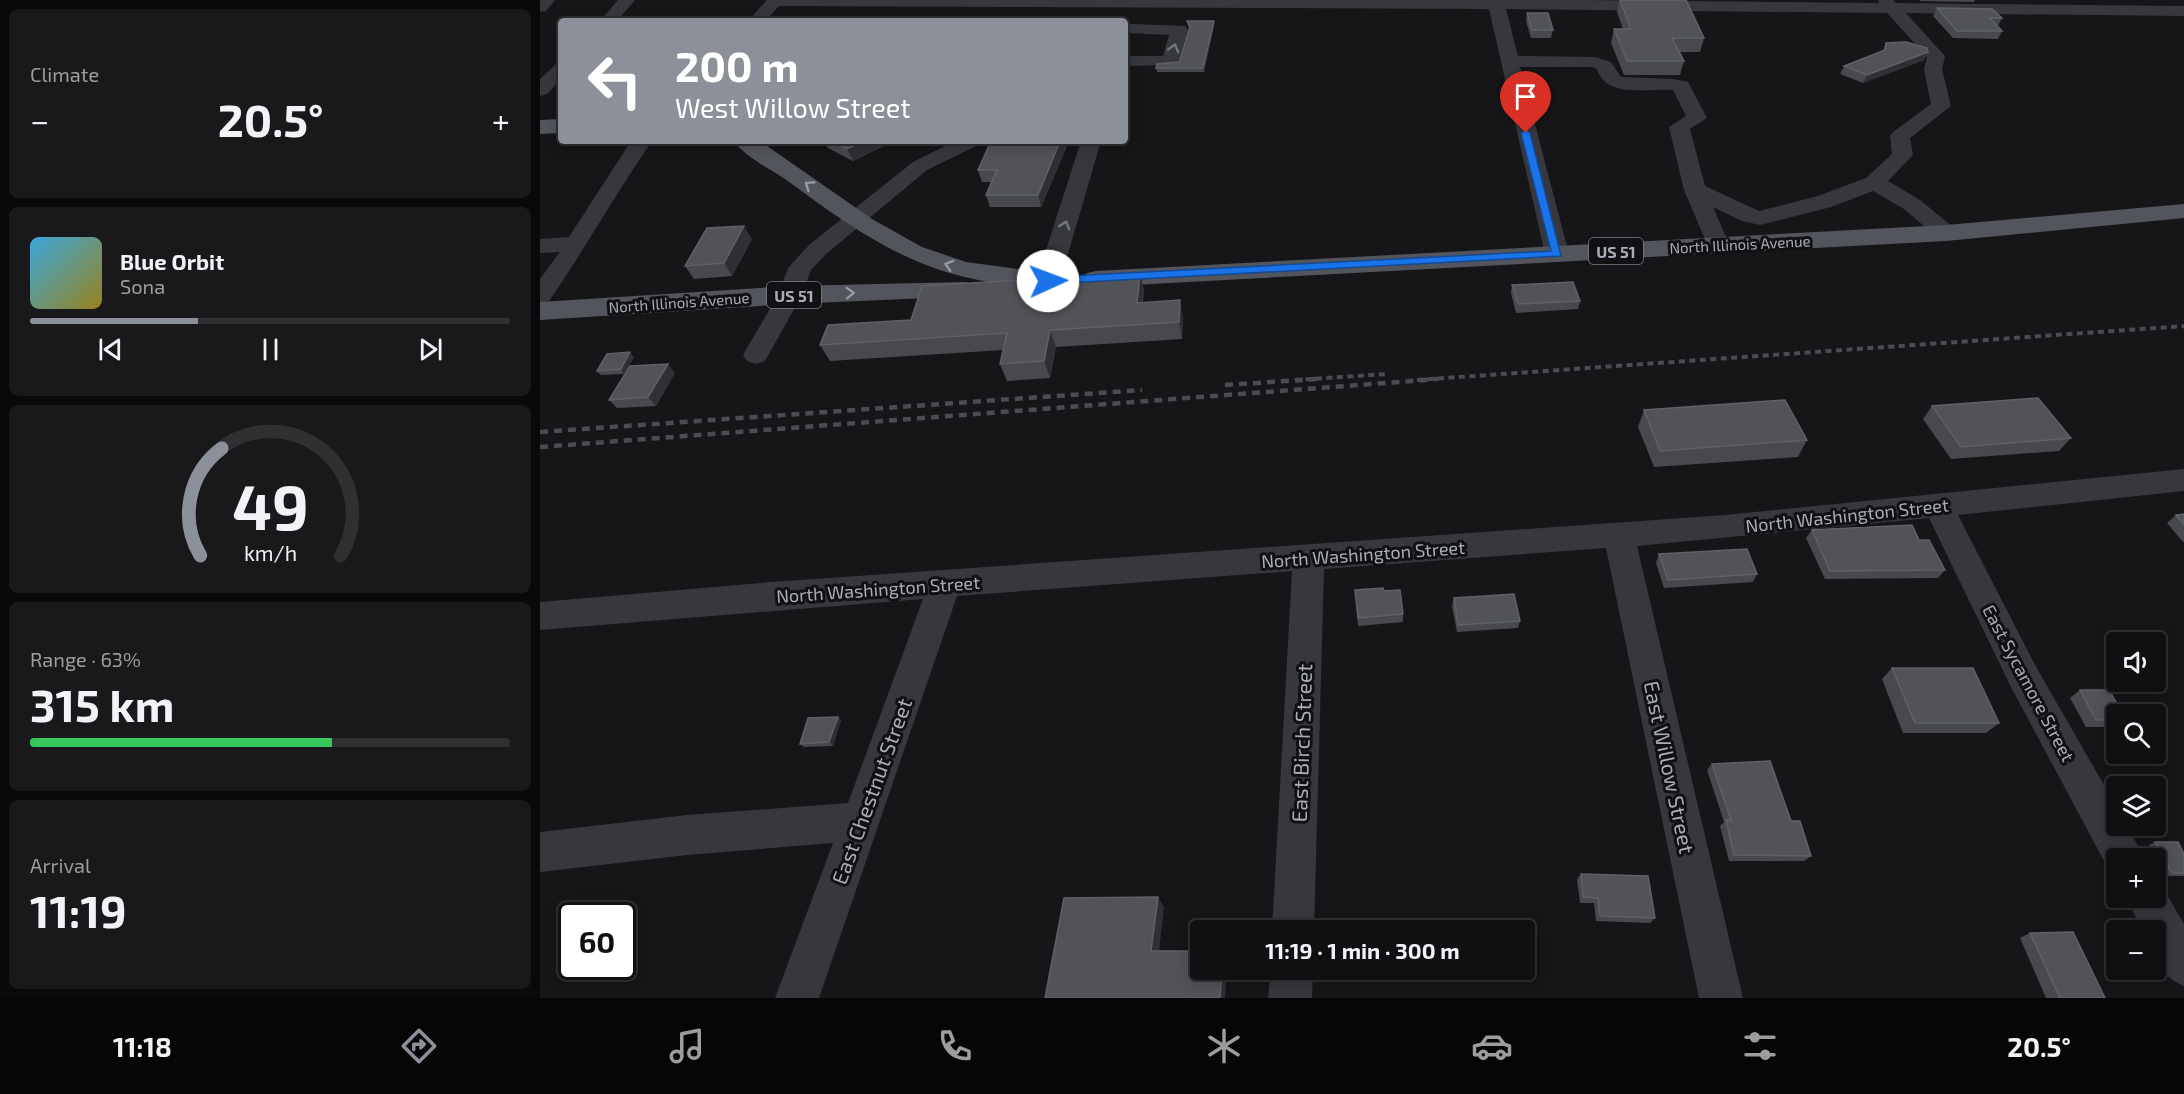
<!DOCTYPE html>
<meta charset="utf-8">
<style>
:root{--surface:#101012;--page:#19191b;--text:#f1f3f6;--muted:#9c9d9f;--line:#303032;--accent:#8c9099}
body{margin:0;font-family:"Exo 2",sans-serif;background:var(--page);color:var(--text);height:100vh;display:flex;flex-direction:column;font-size:22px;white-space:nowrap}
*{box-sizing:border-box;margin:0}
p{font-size:20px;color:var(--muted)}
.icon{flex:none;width:33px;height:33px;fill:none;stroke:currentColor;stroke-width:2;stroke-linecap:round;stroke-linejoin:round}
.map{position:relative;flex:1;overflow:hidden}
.drawer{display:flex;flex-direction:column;gap:9px;padding:9px;background:#09090a;width:540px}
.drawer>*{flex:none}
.top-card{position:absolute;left:18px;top:18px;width:570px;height:126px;border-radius:6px;box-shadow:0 3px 15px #0003,0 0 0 2px var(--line);background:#8c9099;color:#fff;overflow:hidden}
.buttons{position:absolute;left:1566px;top:632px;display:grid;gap:12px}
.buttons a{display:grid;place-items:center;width:60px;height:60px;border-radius:6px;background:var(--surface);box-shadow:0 3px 15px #0003,0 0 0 2px var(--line);font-size:30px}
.speed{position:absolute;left:18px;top:902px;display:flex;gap:12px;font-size:30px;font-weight:700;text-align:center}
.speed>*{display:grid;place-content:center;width:78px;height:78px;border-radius:50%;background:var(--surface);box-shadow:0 3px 15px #0003,0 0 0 2px var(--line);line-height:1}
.speed .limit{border:3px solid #111;border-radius:9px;background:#fff;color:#111}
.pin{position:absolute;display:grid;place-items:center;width:51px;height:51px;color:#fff;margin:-62px -26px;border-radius:50% 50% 50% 0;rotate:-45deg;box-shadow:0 0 6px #0007}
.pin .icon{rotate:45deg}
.me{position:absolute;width:66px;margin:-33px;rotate:88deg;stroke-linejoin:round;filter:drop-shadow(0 0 4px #0008)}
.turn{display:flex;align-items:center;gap:21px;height:126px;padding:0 18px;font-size:27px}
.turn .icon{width:78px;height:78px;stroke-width:2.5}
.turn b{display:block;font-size:42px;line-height:51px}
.big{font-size:45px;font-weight:700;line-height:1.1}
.drawer .card{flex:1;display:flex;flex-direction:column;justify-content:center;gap:9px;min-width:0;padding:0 21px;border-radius:9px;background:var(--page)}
.drawer .dial{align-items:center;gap:0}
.dial svg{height:156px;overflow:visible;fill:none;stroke:var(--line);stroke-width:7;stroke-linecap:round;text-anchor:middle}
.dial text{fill:var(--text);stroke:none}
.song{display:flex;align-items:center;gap:18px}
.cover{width:72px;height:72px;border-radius:9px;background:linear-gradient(135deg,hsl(200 70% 55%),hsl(50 70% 35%))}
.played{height:6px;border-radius:3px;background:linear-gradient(90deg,var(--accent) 35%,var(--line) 35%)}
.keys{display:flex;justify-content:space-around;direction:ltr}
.heat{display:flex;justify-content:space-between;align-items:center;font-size:33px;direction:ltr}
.charge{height:9px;border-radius:4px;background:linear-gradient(90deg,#34c759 63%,var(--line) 0)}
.trip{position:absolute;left:650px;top:920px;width:345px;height:60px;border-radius:6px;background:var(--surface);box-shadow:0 3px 15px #0003,0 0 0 2px var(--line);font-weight:700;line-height:60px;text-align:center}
.dock{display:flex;height:96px;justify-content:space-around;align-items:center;background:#060607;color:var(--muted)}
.dock .icon{width:42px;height:42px}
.dock .current{color:var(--accent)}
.dock b{font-size:27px;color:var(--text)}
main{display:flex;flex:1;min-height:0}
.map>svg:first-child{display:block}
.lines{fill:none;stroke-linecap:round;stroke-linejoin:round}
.minor{fill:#37383d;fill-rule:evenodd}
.major{fill:#53555c;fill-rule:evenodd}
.rail-far1{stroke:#4a4c52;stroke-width:4;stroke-dasharray:6 4.5;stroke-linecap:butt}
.rail{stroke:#4a4c52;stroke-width:4.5;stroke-dasharray:8 6;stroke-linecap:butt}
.wall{fill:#47494d}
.shaded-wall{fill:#2f3033}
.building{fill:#525359;stroke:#5f6168;stroke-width:1.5}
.oneway{stroke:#757881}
.oneway2{stroke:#979ba6}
.route{fill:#1a73e8;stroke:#114b97;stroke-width:1.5}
.labels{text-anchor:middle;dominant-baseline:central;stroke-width:6;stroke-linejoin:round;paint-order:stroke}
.far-street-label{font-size:15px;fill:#a8adb8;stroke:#111113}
.shield{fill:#111113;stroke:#7b7e86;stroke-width:1.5}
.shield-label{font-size:16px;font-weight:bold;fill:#a8adb8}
.street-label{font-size:18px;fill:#a8adb8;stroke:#111113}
.near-street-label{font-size:21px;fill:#a8adb8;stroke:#111113}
</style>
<main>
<section class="drawer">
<div class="card"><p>Climate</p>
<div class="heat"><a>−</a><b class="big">20.5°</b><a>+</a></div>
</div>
<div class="card">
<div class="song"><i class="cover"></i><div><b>Blue Orbit</b><p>Sona</p></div></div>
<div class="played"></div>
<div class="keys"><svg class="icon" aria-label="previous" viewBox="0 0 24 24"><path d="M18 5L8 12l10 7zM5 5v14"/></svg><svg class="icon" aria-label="pause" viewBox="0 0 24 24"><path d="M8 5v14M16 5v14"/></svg><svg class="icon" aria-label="next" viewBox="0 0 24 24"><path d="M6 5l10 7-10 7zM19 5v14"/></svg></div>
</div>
<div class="card dial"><svg viewBox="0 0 100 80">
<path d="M14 69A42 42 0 1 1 86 69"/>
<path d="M14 69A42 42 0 0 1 25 14" stroke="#8c9099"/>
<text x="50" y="56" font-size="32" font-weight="700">49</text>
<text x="50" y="72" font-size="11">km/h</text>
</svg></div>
<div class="card"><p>Range · 63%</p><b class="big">315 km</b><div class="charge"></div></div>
<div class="card"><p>Arrival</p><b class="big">11:19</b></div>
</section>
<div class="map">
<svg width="1644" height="998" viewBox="0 0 1644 998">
<rect width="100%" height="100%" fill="#161618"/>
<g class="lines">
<!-- minor -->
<g class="minor">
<path d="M 0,0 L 15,0 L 6,11 L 0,12 Z"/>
<path d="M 78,0 L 95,0 L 77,21 L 60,21 Z"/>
<path d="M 227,0 L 1044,0 L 1338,3 L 1339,0 L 1353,0 L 1356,3 L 1644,6 L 1644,16 L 1366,13 L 1405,56 L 1402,69 L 1411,106 L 1370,138 L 1373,155 L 1348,181 L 1380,200 L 1414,228 L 1417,233 L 1414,238 L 1398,238 L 1364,209 L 1333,191 L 1291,207 L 1220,225 L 1202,221 L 1173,207 L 1190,246 L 1186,251 L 1170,251 L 1144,190 L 1129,127 L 1146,116 L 1133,90 C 1109,88 1066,99 1057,69 L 1052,67 L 980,67 L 1029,254 L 1025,259 L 1009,259 L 1005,254 L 949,9 L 239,6 L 225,21 L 208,21 ZM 966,9 L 1347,13 L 1387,57 L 1384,69 L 1391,104 L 1353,132 L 1350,136 L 1352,154 L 1326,178 L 1278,196 L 1219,211 L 1165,186 L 1150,129 L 1167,118 L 1148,82 L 1133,79 L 1081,77 L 1071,62 L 1055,57 L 978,56 Z"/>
<path d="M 593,24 L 645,26 L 648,30 L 637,65 L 585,66 L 585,56 L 623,56 L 629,35 L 587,33 L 587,25 Z"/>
<path d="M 21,64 L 21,79 L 7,94 L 0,96 L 0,79 L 15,65 Z"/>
<path d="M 91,141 L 112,141 C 76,193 45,249 9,301 L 0,304 L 0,279 L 20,252 L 0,253 L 0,239 L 29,237 Z"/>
<path d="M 415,141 L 441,141 L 438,145 L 387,170 L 285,255 L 271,270 L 262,295 L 225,361 L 216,364 L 207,361 L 203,355 L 238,295 L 248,268 L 269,245 L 373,162 Z"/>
<path d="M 541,141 L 561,141 L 520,281 L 517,286 L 508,289 L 499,286 L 496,281 Z"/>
<path d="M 1644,469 L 1644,491 L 1418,515 L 1495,665 L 1576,806 L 1576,825 L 1587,825 L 1604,858 L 1576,858 L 1576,875 L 1570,872 L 1471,687 L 1389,518 L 1097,546 L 1203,998 L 1159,998 L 1066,548 L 784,569 L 774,930 L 732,930 L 752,571 L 417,596 L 279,998 L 235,998 L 293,843 L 147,855 L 0,872 L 0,832 L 147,815 L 308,803 L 383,599 L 0,630 L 0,602 L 232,582 L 1185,515 Z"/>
<path d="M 1616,881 L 1620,883 L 1644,924 L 1644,986 C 1617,975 1616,957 1616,930 L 1602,930 L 1586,897 L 1616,897 Z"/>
<path d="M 731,969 L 773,969 L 772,998 L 728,998 Z"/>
</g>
<!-- major -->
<g class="major">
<path d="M 21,119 L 21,133 L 0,134 L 0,120 Z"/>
<path d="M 194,141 L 220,141 L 332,219 L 382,247 L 426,262 L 508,273 L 517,275 L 521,281 L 517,287 C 500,291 481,287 463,284 C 373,273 316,231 245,179 C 229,168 205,157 194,141 Z"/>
<path d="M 1644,204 L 1644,218 L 1406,241 L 556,287 L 547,285 L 543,279 L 547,273 L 556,271 L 1406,225 Z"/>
<path d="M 424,282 L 433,284 L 437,290 L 433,296 L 250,304 L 0,320 L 0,302 L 250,286 Z"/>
</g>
<!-- rail-far1 -->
<g class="rail-far1">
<path d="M 755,380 L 847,374"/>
<path d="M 877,380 L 1644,326"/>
</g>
<!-- rail -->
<g class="rail">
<path d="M 685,385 L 777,379"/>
<path d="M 0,432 L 602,390"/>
<path d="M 0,447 L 898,379"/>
</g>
</g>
<!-- wall -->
<g class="wall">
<path d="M 1079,0 L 1146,0 L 1164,38 L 1160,52 L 1139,52 L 1144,61 L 1140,75 L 1084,75 L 1071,43 L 1074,29 L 1083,29 L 1077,12 Z"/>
<path d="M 1379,0 L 1435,0 L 1434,2 L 1380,1 Z"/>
<path d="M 1397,8 L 1462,18 L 1458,26 L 1457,26 L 1462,31 L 1458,39 L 1413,38 L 1393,16 Z"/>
<path d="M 987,13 L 1013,30 L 1011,38 L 991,38 L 986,21 Z"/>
<path d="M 647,21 L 674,25 L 664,72 L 617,72 L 616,68 L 639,62 L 649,29 Z"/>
<path d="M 1346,43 L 1388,52 L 1384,60 L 1323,83 L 1300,74 L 1304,66 L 1343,51 Z"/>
<path d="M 284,141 L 354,141 L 313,161 L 288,148 Z"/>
<path d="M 527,146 L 501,207 L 450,207 L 446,195 L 452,182 L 442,182 L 438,170 Z"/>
<path d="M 212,239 L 192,276 L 154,279 L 145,266 Z"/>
<path d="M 972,285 L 1040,301 L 1038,309 L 976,313 L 971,293 Z"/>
<path d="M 604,289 L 603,302 L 643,317 L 642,339 L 516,347 L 510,378 L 467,381 L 460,364 L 463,350 L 290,361 L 280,345 L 371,320 Z"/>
<path d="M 94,357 L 84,374 L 61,375 L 57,371 Z"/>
<path d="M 135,373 L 116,406 L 77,408 L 69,400 Z"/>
<path d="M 1392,406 L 1531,438 L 1519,451 L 1411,459 L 1383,419 Z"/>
<path d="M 1104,410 L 1267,440 L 1258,457 L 1114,467 L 1098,427 Z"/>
<path d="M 1644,514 L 1644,542 L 1643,542 L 1627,523 L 1636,515 Z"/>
<path d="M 1272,530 L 1405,570 L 1398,578 L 1285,579 L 1266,538 Z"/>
<path d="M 1119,554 L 1217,574 L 1213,582 L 1124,588 L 1116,563 Z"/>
<path d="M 815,590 L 844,591 L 863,614 L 863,622 L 818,626 Z"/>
<path d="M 914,598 L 980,621 L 978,628 L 917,632 L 912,606 Z"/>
<path d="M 1352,668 L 1459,723 L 1446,733 L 1363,733 L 1342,679 Z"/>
<path d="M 1540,690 L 1576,714 L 1576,727 L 1546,727 L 1530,698 Z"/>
<path d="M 298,717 L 301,720 L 293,746 L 264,747 L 260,744 Z"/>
<path d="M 1172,764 L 1251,821 L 1271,856 L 1264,861 L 1189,861 L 1180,826 L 1184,822 L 1167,770 Z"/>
<path d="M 1615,842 L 1644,854 L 1644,876 L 1625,876 L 1609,845 Z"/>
<path d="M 1041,874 L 1115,918 L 1110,923 L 1056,921 L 1054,903 L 1040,903 L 1037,879 Z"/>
<path d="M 1490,933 L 1565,998 L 1506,998 L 1480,938 Z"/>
</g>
<!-- shaded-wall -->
<g class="shaded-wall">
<path d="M 674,21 L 674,25 L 664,72 L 663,68 Z"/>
<path d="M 1388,52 L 1384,60 L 1323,83 L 1327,75 Z"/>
<path d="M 323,141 L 354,141 L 313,161 L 307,149 Z"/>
<path d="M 520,141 L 525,141 L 527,146 L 501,207 L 498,195 Z"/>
<path d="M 204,226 L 212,239 L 192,276 L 184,263 Z"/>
<path d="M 600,273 L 604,289 L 601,319 L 597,303 Z"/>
<path d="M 640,300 L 643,317 L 642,339 L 639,322 Z"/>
<path d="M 510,330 L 516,347 L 510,378 L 504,361 Z"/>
<path d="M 90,352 L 94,357 L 84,374 L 81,369 Z"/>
<path d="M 128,364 L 135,373 L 116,406 L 108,397 Z"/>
<path d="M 298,717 L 301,720 L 293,746 L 289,742 Z"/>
<path d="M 618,897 L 624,907 L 618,960 L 611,951 Z"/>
<path d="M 682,969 L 687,969 L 685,998 L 680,998 Z"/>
</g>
<!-- building -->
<g class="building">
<path d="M 1080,0 L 1146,0 L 1164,38 L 1132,38 L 1144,61 L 1087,61 L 1074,29 L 1091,29 Z"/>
<path d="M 1397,8 L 1452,9 L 1462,18 L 1450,18 L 1462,31 L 1417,31 Z"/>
<path d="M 987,13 L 1008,13 L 1013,30 L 992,30 Z"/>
<path d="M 647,21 L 674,21 L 663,68 L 616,68 L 617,64 L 639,62 L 650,27 Z"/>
<path d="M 1366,42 L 1387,48 L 1388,52 L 1327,75 L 1304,66 L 1345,50 L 1346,43 Z"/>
<path d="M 292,141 L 323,141 L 307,149 Z"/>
<path d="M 451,141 L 520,141 L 498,195 L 446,195 L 457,170 L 438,170 Z"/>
<path d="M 204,226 L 184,263 L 145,266 L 167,228 Z"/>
<path d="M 600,273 L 597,303 L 640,300 L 639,322 L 510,330 L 504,361 L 460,364 L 467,333 L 280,345 L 288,325 L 371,320 L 382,286 Z"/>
<path d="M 1033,282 L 1040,301 L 978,304 L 972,285 Z"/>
<path d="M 90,352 L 81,369 L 57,371 L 67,354 Z"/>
<path d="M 128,364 L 108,397 L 69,400 L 90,366 Z"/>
<path d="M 1498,398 L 1531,438 L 1421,447 L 1392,406 Z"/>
<path d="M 1245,400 L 1267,440 L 1120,451 L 1104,410 Z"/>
<path d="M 1644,514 L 1644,524 L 1636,515 Z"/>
<path d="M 1372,525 L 1379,540 L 1389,540 L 1405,570 L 1290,571 L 1272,530 Z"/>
<path d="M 1207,549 L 1217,574 L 1128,580 L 1119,554 Z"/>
<path d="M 843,588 L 844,591 L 860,590 L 863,614 L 818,618 L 815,590 Z"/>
<path d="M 974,594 L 980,621 L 918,625 L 914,598 Z"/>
<path d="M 1352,668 L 1433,668 L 1459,723 L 1375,723 Z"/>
<path d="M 1540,690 L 1569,690 L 1583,714 L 1576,714 L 1576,720 L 1556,720 Z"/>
<path d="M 298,717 L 289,742 L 260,744 L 268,718 Z"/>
<path d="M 1230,761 L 1251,821 L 1260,821 L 1271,856 L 1194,855 L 1186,820 L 1191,820 L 1172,764 Z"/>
<path d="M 1615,842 L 1638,842 L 1644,854 L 1644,873 L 1632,873 Z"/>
<path d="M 1041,874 L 1108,876 L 1115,918 L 1060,916 L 1058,898 L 1043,897 Z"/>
<path d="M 618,897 L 611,951 L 660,951 L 660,969 L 682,969 L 680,998 L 505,998 L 524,898 Z"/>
<path d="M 1533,932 L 1565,998 L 1520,998 L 1490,933 Z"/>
</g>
<!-- one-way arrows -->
<defs><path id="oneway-chevron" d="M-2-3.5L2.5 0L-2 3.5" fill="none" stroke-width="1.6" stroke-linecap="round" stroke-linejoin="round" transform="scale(1.5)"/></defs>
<g class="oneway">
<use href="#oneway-chevron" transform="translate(634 48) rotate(-74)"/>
<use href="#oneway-chevron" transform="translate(525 225) rotate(-73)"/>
</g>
<g class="oneway2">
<use href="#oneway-chevron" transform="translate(269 185) rotate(-145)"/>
<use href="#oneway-chevron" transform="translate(409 265) rotate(-164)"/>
<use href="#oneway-chevron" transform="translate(310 293) rotate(-2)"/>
</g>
<!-- route -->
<path class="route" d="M 986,130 L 990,133 L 1021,256 L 508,284 L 502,281 L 508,277 L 1011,251 L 981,133 Z"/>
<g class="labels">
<!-- far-street labels -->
<g class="far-street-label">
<text transform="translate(1200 244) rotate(-3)">North Illinois Avenue</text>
<text transform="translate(139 302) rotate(-4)">North Illinois Avenue</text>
</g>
<!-- shield labels -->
<g class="shield">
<rect x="1049" y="238" width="54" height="26" rx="4.5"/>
<rect x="227" y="282" width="54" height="26" rx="4.5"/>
</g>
<g class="shield-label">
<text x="1076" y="251">US 51</text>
<text x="254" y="295">US 51</text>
</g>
<!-- street labels -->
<g class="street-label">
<text transform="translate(1307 515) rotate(-6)">North Washington Street</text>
<text transform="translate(823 554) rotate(-4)">North Washington Street</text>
<text transform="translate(338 589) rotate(-4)">North Washington Street</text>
<text transform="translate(1489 683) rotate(62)">East Sycamore Street</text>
</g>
<!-- near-street labels -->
<g class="near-street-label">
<text transform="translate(761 743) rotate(-88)">East Birch Street</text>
<text transform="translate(1130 767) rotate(78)">East Willow Street</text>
<text transform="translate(331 791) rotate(-70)">East Chestnut Street</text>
</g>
</g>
</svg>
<div class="buttons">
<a><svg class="icon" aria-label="sound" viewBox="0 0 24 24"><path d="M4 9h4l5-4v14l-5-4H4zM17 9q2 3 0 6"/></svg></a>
<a><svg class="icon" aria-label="search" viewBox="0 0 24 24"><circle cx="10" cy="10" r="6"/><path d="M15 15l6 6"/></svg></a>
<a><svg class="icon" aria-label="layers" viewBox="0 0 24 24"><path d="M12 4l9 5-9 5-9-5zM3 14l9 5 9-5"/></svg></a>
<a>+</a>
<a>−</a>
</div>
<div class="speed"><div class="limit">60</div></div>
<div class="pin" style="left:986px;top:133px;background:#d93025"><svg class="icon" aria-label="arrive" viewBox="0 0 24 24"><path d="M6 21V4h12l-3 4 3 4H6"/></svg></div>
<svg class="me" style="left:508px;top:281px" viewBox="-20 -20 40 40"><circle r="19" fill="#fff"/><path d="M0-13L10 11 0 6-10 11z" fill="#1a73e8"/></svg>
<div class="trip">11:19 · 1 min · 300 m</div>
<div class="top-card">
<div class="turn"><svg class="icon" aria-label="left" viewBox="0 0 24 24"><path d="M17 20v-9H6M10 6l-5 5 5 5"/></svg><div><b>200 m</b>West Willow Street</div></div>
</div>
</div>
</main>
<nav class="dock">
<b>11:18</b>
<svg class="icon current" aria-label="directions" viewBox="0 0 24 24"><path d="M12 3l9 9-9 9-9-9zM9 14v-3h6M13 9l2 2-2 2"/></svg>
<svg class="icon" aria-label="music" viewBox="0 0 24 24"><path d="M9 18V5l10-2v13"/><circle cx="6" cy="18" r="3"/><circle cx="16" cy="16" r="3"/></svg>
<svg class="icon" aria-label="phone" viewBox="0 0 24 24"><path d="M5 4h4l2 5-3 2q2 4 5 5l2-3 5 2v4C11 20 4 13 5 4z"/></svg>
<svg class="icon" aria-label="climate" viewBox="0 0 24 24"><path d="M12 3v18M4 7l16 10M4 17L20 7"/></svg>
<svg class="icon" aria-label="car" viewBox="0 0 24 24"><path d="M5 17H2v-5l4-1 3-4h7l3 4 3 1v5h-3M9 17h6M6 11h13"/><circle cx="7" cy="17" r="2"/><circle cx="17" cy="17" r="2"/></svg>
<svg class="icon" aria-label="filters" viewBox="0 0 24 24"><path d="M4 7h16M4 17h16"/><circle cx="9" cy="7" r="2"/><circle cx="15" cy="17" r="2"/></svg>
<b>20.5°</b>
</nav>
